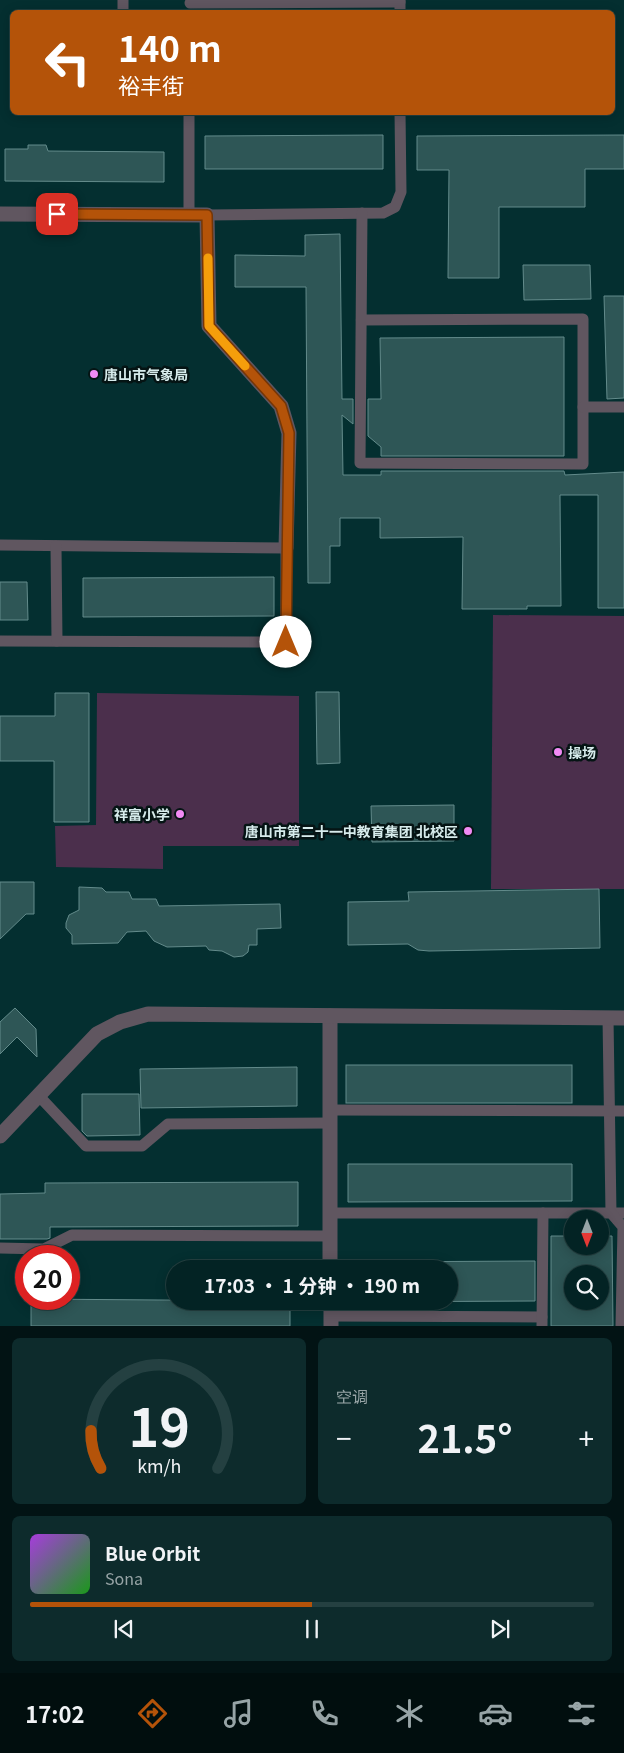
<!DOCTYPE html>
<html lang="zh">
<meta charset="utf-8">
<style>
:root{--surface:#032324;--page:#0d2b2c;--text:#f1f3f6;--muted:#97a4a6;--line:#244041;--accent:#b45309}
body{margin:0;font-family:Georgia,"Noto Sans SC",serif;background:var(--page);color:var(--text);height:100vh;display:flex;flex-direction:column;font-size:19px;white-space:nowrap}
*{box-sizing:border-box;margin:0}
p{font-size:16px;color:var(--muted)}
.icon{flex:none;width:28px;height:28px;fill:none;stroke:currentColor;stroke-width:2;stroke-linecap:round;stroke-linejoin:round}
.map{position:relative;height:1326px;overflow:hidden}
.side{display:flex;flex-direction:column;gap:12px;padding:12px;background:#021314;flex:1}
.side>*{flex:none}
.top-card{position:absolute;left:10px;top:10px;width:605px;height:105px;border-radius:8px;box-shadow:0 2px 12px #0003,0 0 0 1px var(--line);background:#b45309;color:#fff;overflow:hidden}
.needle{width:32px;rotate:180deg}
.fabs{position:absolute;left:564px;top:1210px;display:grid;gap:10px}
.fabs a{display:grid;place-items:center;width:45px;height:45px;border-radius:50%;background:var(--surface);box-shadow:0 2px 12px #0003,0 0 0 1px var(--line);font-size:25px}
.speed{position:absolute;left:15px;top:1245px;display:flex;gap:10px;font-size:25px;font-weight:700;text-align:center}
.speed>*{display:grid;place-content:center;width:65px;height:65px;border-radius:50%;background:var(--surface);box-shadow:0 2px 12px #0003,0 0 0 1px var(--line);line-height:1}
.speed .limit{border:8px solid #d22;background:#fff;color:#111}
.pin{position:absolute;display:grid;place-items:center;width:42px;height:42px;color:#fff;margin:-21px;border-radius:10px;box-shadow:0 2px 8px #0006}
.me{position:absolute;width:55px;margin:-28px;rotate:0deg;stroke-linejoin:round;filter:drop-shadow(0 0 4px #0008)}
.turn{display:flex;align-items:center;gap:18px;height:105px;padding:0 25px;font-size:22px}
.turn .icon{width:65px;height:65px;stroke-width:2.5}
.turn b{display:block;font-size:35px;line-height:42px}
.big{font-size:38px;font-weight:700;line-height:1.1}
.side .card{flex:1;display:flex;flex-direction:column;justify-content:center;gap:8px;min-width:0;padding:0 18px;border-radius:8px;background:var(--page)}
.side .dial{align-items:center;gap:0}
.dial svg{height:130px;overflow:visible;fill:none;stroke:var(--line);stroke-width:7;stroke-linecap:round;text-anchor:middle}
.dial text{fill:var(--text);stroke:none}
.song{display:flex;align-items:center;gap:15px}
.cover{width:60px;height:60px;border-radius:8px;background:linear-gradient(135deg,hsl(280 70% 55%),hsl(120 70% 35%))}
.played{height:5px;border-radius:2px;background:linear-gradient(90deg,var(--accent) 50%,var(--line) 50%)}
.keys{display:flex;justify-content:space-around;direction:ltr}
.heat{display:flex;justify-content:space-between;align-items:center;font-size:28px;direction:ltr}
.side .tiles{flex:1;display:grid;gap:12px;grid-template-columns:1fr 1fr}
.card:last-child{grid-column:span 2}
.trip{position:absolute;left:166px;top:1260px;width:292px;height:50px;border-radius:25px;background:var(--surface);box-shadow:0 2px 12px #0003,0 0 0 1px var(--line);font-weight:700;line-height:50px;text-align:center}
.tabs{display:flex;height:80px;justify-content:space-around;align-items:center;background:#010e0e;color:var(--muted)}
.tabs .icon{width:35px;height:35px}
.tabs .selected{color:var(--accent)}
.tabs b{font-size:22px;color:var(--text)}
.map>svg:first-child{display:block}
.green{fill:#4b2f4c}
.building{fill:#2e5656;stroke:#638b8b;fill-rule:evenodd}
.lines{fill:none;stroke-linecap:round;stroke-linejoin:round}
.service{stroke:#605660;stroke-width:11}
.minor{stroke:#605660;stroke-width:15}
.route-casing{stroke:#753606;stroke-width:12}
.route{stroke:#b45309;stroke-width:9}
.slow{stroke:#f59e0b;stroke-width:9}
.poi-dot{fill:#f18af4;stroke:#051414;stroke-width:2}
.labels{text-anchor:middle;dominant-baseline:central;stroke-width:5;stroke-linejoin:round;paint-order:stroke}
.poi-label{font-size:14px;font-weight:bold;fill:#d7ecec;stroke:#051414;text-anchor:start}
</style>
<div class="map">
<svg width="624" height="1326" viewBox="0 0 624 1326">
<rect width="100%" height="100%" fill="#042f30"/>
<!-- green -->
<g class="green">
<path d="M 493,615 L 624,616 L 624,889 L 491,889 Z"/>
<path d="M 97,693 L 299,696 L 299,846 L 163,846 L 163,869 L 56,867 L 55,826 L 96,825 Z"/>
</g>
<!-- building -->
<g class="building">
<path d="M 383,135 L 383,169 L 205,169 L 205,136 Z"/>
<path d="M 624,135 L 624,169 L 585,169 L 585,207 L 499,207 L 499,278 L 448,278 L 449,170 L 417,170 L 417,136 Z"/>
<path d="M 28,145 L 46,145 L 48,151 L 164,152 L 164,182 L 5,181 L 5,149 L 28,149 Z"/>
<path d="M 340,234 L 342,399 L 353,399 L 353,424 L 342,415 L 343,475 L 381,475 L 381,471 L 564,471 L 565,475 L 624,472 L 624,608 L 598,608 L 598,495 L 560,495 L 561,606 L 527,606 L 527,609 L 462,609 L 463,537 L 380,538 L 380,518 L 340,518 L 340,546 L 330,546 L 330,583 L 308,583 L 306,287 L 235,287 L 235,255 L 305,256 L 305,235 Z"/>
<path d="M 523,265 L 590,265 L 591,299 L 524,300 Z"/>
<path d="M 604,296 L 624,296 L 624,398 L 607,399 Z"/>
<path d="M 564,337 L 564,456 L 381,456 L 381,447 L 368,436 L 368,399 L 381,399 L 380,338 Z"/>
<path d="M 274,577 L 274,616 L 83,617 L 83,578 Z"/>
<path d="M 0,582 L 27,582 L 28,620 L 0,620 Z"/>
<path d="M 316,692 L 339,692 L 340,763 L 317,764 Z"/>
<path d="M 55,693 L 89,693 L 89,822 L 54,822 L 54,761 L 0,761 L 0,716 L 55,716 Z"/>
<path d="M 454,805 L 454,841 L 372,842 L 371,806 Z"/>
<path d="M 0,882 L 34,882 L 34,914 L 26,914 L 0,939 Z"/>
<path d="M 79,887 L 102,888 L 106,892 L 129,892 L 132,899 L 156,899 L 159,906 L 280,904 L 281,928 L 257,929 L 257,945 L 249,945 L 248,952 L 243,956 L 234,957 L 222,951 L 209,950 L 206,946 L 167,947 L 154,941 L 146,931 L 127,932 L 118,943 L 72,944 L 72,935 L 66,928 L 66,923 L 69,915 L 79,910 Z"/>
<path d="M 599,889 L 600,948 L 429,951 L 418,950 L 408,944 L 348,945 L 348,902 L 409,901 L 408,892 Z"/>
<path d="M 15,1008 L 36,1029 L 37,1057 L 17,1037 L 0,1054 L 0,1022 Z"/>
<rect x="346" y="1065" width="226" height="38"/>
<path d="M 297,1067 L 297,1106 L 141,1108 L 140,1069 Z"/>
<path d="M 82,1094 L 139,1094 L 140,1135 L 87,1136 L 82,1131 Z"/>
<path d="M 348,1164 L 572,1164 L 572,1201 L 348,1202 Z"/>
<path d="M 298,1182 L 298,1226 L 50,1227 L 50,1238 L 47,1239 L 0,1239 L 0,1194 L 45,1193 L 45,1183 Z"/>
<path d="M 551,1236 L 572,1236 L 572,1246 L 600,1246 L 600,1236 L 612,1236 L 613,1326 L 551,1326 ZM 572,1274 L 600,1274 L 600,1301 L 572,1301 Z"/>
<path d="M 535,1261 L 535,1301 L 350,1302 L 450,1301 L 450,1269 L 350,1269 L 350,1262 Z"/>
<path d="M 31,1299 L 290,1301 L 290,1326 L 31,1326 Z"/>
</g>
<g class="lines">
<!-- service -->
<g class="service">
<path d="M 123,0 L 123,12"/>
<path d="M 190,3 L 400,2"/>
<path d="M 400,12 L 400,0"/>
<path d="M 189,215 L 189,112"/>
<path d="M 207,215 L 383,213 L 395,207 L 401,192 L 400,112"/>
<path d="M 361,320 L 583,319 L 583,464 L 360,463 L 362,213"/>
<path d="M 583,407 L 624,407"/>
<path d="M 0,545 L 286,548 L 286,642 L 0,641"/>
<path d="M 56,546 L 57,641"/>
<path d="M 608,1018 L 611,1213 L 624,1213"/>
<path d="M 39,1096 L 86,1146 L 142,1146 L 168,1124 L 330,1123"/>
<path d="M 330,1110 L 624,1111"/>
<path d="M 330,1213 L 611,1213 L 623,1227 L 621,1326"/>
<path d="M 0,1248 L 44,1249 L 72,1235 L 330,1236"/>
<path d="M 331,1316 L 542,1317"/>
<path d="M 542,1326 L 543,1213"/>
</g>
<!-- minor -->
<g class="minor">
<path d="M 0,214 L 207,215 L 209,326 L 281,406 L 289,433 L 286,548"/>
<path d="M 330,1016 L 330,1269"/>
<path d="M 0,1136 L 97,1034 L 120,1022 L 148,1014 L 624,1018"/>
<path d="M 331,1301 L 331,1326"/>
</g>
</g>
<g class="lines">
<!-- route casing -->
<g class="route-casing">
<path id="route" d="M 57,214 L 207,215 L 209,326 L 281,406 L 289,433 L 286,642"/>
</g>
<!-- route -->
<use href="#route" class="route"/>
<!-- slow -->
<path class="slow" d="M 208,258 L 209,326 L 245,366"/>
</g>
<!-- markers -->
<g class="poi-dot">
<circle cx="94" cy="374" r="5"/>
<circle cx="558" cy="752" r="5"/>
<circle cx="180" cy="814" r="5"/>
<circle cx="468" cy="831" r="5"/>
</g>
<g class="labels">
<!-- poi labels -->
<g class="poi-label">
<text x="104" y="374">唐山市气象局</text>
<text x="568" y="752">操场</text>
<text x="170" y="814" text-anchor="end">祥富小学</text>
<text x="458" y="831" text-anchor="end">唐山市第二十一中教育集团 北校区</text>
</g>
</g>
</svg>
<div class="fabs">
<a><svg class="needle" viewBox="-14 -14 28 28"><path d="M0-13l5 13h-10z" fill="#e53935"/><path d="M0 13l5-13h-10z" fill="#97a4a6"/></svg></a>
<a><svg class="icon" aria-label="search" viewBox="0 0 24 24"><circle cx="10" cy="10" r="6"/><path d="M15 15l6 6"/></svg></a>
</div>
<div class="speed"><div class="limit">20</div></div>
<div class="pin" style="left:57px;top:214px;background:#d93025"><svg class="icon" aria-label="arrive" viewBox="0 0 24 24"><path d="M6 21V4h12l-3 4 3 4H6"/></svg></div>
<svg class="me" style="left:286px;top:642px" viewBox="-20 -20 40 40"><circle r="19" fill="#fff"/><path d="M0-13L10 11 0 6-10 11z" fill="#b45309"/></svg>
<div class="trip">17:03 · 1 分钟 · 190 m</div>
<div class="top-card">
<div class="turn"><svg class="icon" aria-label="left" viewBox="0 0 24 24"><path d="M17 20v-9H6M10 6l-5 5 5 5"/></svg><div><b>140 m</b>裕丰街</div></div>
</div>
</div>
<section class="side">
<div class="tiles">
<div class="card dial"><svg viewBox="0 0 100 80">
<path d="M14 69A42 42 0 1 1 86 69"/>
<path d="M14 69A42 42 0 0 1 8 46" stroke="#b45309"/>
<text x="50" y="56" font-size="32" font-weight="700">19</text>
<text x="50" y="72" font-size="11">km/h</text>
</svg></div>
<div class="card"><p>空调</p>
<div class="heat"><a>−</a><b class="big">21.5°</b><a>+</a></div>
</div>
<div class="card">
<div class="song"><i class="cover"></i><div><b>Blue Orbit</b><p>Sona</p></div></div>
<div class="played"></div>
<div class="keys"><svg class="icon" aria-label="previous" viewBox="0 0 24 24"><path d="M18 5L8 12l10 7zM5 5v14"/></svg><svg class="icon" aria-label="pause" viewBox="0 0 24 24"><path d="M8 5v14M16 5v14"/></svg><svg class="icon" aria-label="next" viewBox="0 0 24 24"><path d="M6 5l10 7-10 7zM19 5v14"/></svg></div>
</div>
</div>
</section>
<nav class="tabs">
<b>17:02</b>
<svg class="icon selected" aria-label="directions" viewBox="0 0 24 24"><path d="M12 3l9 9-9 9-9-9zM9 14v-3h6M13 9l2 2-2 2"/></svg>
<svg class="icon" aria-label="music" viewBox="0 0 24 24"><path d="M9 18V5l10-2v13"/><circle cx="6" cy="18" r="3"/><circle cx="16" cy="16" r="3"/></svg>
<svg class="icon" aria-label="phone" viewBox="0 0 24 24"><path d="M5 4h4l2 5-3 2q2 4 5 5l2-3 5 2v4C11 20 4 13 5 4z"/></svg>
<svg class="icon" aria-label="climate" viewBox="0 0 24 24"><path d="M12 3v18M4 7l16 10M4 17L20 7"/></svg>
<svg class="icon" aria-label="car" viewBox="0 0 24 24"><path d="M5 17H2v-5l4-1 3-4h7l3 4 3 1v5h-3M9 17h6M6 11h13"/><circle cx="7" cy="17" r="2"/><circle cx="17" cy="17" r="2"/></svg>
<svg class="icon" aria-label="filters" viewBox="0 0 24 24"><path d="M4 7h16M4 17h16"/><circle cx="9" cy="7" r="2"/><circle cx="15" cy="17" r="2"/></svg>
</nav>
